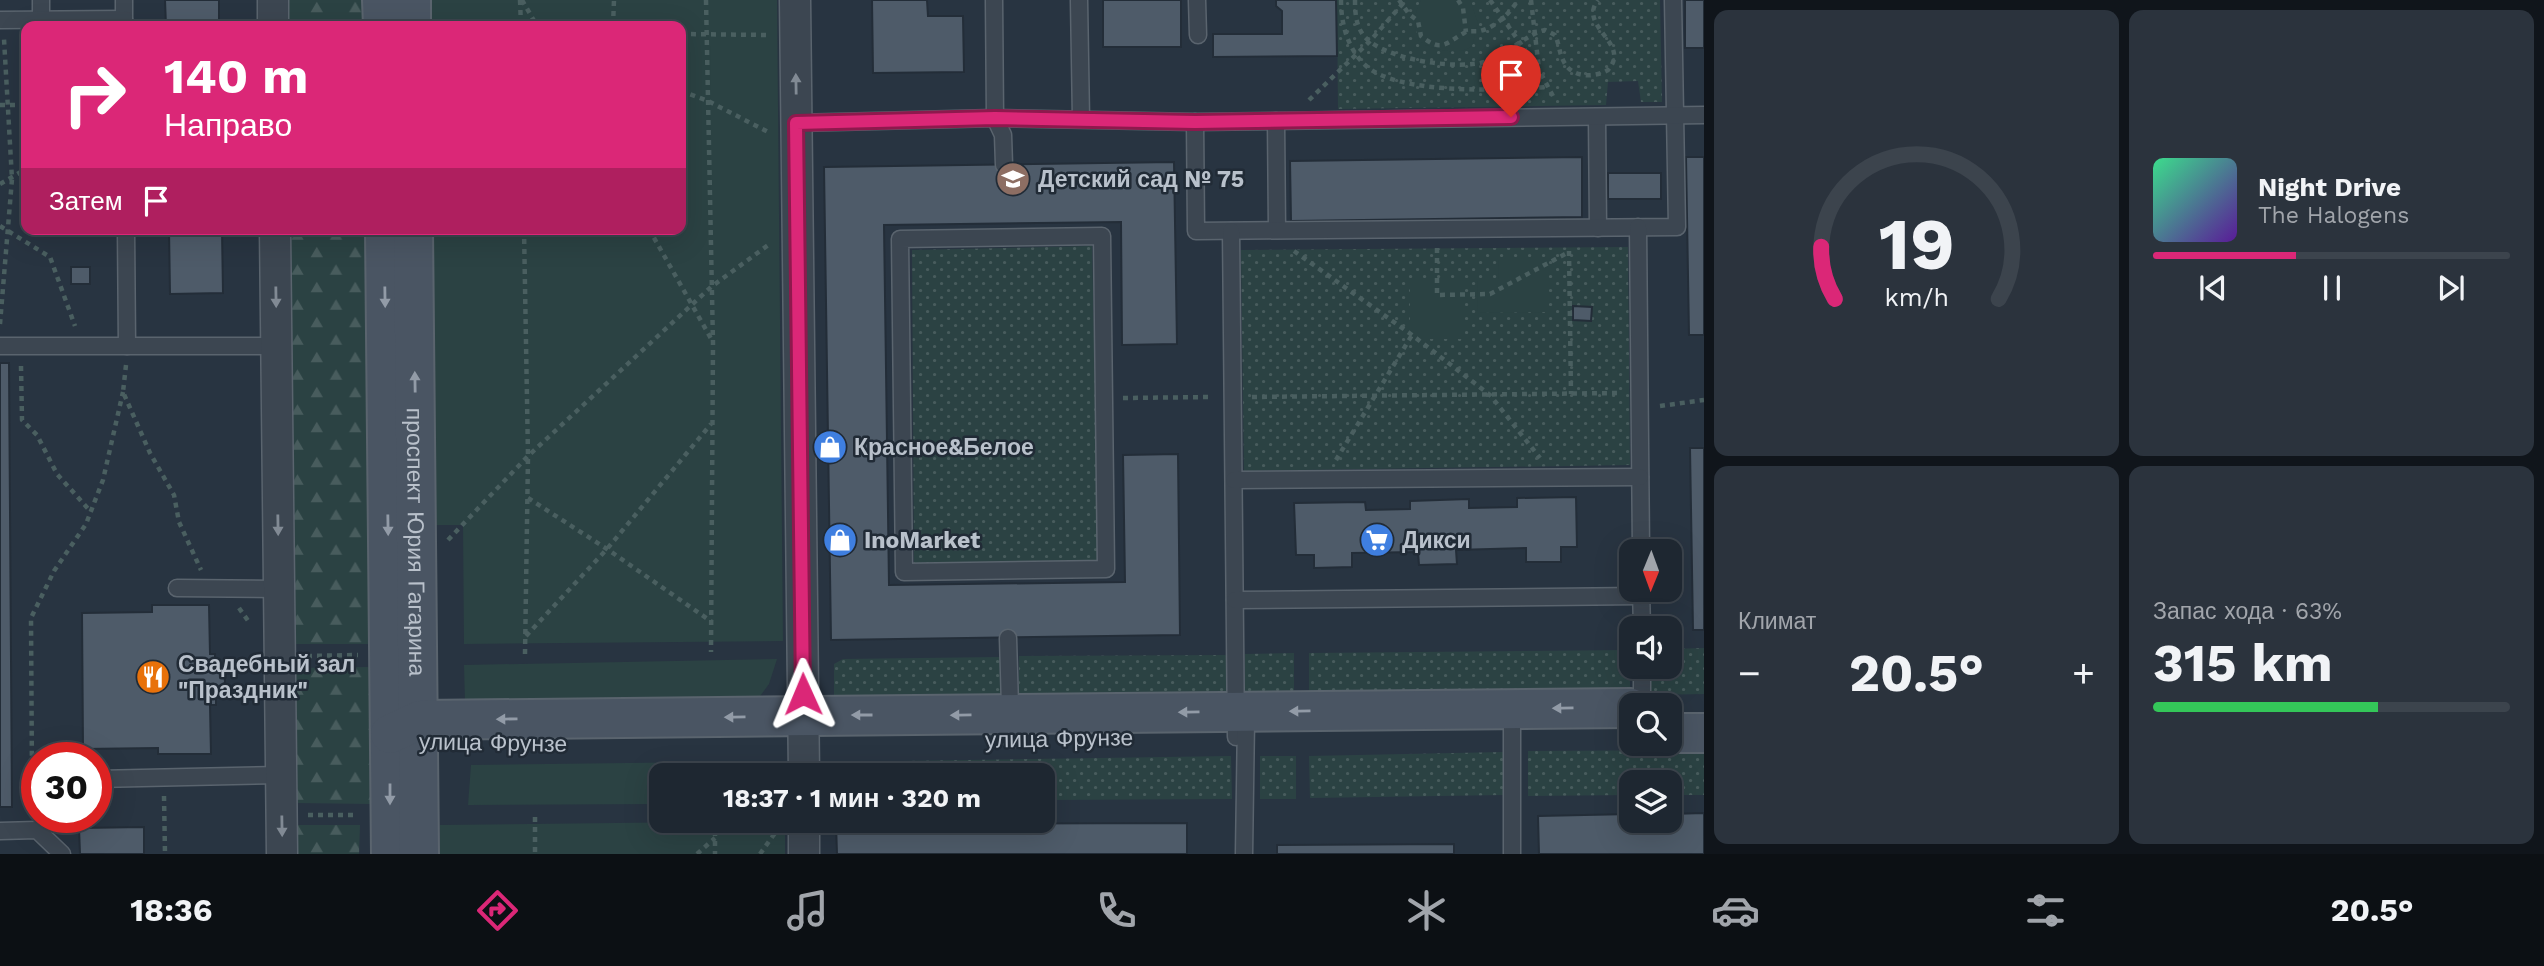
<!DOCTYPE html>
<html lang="ru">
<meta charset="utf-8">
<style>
:root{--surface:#1e2731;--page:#2b333d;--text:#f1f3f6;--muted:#a1a5ab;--line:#3c444d;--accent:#db2777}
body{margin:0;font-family:"Work Sans",sans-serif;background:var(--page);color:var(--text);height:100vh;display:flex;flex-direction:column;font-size:26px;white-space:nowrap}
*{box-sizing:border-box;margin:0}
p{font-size:23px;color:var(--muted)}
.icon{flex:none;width:38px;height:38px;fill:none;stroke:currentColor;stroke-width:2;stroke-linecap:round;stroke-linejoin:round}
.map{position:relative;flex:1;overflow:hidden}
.details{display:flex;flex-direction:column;gap:10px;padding:10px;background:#10151b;width:840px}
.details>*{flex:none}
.top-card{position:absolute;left:21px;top:21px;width:665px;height:214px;border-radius:14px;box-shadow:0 7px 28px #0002,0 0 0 2px var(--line);background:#db2777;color:#fff;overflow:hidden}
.needle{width:46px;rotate:181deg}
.fabs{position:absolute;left:1619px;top:539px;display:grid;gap:14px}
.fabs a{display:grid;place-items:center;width:63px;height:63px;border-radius:14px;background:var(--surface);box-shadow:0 7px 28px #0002,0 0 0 2px var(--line);font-size:35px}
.speed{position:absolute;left:21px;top:742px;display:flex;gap:14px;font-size:35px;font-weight:700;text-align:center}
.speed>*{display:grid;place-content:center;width:91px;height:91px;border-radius:50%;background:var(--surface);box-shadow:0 7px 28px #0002,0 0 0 2px var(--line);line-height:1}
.speed .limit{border:10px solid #d22;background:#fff;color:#111}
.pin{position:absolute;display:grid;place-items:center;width:60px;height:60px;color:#fff;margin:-72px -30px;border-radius:50% 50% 50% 0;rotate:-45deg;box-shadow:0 0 7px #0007}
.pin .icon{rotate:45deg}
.me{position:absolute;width:77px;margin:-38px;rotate:359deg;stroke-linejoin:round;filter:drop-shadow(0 0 5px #0008)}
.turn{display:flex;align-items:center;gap:24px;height:147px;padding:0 28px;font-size:32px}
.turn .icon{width:91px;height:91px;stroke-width:2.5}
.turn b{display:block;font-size:49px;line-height:60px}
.then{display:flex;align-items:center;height:66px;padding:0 28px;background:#0003;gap:14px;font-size:26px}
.big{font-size:52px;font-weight:700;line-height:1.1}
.details .card{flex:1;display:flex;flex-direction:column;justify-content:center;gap:10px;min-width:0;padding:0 24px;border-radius:14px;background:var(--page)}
.details .dial{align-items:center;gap:0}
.dial svg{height:182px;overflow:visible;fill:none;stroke:var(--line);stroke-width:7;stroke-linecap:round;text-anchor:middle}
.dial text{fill:var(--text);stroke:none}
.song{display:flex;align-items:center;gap:21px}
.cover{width:84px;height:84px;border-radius:10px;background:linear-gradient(135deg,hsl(150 70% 55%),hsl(270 70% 35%))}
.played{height:7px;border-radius:4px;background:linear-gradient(90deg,var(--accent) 40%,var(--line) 40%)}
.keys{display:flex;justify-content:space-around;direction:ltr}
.heat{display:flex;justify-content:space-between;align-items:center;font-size:38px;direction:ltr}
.charge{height:10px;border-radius:5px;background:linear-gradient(90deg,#34c759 63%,var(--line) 0)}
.details .tiles{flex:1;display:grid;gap:10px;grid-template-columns:repeat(2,1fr)}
.trip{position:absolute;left:649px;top:763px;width:406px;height:70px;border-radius:14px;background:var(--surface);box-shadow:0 7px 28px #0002,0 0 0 2px var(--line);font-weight:700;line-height:70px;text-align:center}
.menu{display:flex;height:112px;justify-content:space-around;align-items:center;background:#0c1014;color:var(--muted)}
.menu .icon{width:49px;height:49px}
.menu .current{color:var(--accent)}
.menu b{font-size:32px;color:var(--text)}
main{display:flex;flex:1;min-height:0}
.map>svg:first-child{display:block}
.grass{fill:url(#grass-dots)}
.forest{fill:url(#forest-firs)}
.park{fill:#2b4243}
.building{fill:#4e5b69;stroke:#232d38;stroke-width:2}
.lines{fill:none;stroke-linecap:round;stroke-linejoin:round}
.lane-casing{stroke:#5a646e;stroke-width:19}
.street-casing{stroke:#5a646e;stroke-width:33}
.secondary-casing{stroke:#5a646e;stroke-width:42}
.path{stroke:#4a5f60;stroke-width:4.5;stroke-dasharray:5 5;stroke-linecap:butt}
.lane{stroke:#3c4651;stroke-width:16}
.street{stroke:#3c4651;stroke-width:30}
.secondary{stroke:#4a5563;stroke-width:38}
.oneway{fill:#818a94}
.oneway2{fill:#929ba7}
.route-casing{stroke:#8e194d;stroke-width:18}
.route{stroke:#db2777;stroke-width:12}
.labels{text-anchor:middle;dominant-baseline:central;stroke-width:5;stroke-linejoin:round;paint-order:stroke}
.poi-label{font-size:23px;font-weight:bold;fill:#b9c1cb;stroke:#212b36;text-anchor:start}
.street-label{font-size:23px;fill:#b9c1cb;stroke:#212b36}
</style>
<main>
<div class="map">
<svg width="1704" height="854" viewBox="0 0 1704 854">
<defs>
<pattern id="grass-dots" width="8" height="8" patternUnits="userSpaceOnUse" patternTransform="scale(1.75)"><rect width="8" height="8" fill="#2b4243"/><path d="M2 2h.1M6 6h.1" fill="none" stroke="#485c5d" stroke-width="1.8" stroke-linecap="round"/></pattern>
<pattern id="forest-firs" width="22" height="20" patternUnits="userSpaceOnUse" patternTransform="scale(1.75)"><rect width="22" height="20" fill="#2b4243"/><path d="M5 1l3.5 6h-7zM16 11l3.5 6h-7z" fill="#485c5d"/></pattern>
</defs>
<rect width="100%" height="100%" fill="#283441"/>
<!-- grass -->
<g class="grass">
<path d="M 1337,0 L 1660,0 L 1662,102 L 1641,102 L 1638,81 L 1608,82 L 1606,105 L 1338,109 Z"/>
<path d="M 1092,246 L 1099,562 L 914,563 L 912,250 Z"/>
<path d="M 1628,247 L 1630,465 L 1244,471 L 1241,250 Z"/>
<path d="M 1704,648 L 1704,694 L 1650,695 L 1649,667 L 1670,667 L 1670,649 Z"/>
<path d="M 1630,650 L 1630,696 L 1309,699 L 1309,653 Z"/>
<path d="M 1294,653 L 1294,699 L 1245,699 L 1245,654 Z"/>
<path d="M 1227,655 L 1227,699 L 1019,700 L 1019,656 Z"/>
<path d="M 1000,657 L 1001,700 L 834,701 L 834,664 L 843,659 Z"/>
<path d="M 1704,750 L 1704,795 L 1670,795 L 1670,782 L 1631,782 L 1631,795 L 1528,796 L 1528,751 Z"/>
<path d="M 1503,752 L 1504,795 L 1310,798 L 1309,756 Z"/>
<path d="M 1231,756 L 1232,799 L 1043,800 L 1043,775 L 835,775 L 835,762 Z"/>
<rect x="1260" y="756" width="36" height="43"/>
</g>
<!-- forest -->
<g class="forest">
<path d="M 288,0 L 362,0 L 363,26 L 288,26 Z"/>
<path d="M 291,229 L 366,229 L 371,644 L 295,644 Z"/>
<path d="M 371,667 L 373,804 L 297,803 L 295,668 Z"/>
<path d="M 297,825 L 360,825 L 359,854 L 297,854 Z"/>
</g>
<!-- park -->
<g class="park">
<path d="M 428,0 L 777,0 L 783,641 L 464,644 L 463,525 L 430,525 L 429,229 L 681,229 L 681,26 L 428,26 Z"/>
<path d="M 1421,0 L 1470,0 L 1478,23 L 1472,46 C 1460,56 1431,50 1419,41 C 1414,27 1413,14 1421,0 Z"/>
<path d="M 1499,260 L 1547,260 L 1547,312 L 1478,313 L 1477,279 L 1498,279 Z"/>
<rect x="1410" y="280" width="53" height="59"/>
<path d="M 777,659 L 769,684 L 755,703 L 465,702 L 464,665 Z"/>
<path d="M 785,761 L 784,775 L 662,775 L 661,804 L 468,805 L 471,765 Z"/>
<path d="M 785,821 L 785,854 L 440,854 L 440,825 Z"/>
</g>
<!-- building -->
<g class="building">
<path d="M 165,0 L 219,0 L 219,26 L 166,26 Z"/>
<path d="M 872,0 L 927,0 L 928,16 L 963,16 L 964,72 L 873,73 Z"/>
<rect x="1103" y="0" width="78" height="47"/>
<path d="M 1276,0 L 1336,0 L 1337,56 L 1213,57 L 1213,34 L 1282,34 L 1282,11 L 1276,6 Z"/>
<rect x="1685" y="0" width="19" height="48"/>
<path d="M 1582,157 L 1582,217 L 1291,221 L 1290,161 Z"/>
<path d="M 1686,157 L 1704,157 L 1704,335 L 1689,335 Z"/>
<path d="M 1174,162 L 1177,344 L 1122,345 L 1121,222 L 884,225 L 889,585 L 1125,582 L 1123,455 L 1178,454 L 1180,635 L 831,640 L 824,167 Z"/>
<rect x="1608" y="173" width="53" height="26"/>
<path d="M 169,229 L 222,229 L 223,293 L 170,294 Z"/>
<rect x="71" y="267" width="19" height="17"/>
<path d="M 1573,306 L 1592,307 L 1591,321 L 1573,320 Z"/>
<path d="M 0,363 L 9,363 L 12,807 L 0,807 Z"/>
<path d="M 1690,448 L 1704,448 L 1704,630 L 1693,630 Z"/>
<path d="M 1576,497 L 1577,547 L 1561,547 L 1561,562 L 1526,562 L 1526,548 L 1456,550 L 1457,564 L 1419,565 L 1418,552 L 1352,553 L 1352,567 L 1314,568 L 1314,555 L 1296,555 L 1294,503 L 1365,502 L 1366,510 L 1410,509 L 1410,501 L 1469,499 L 1469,508 L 1517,507 L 1517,498 Z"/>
<path d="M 152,605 L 209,605 L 210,654 L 215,654 L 215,661 L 224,672 L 225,682 L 216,697 L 216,705 L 210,705 L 211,754 L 158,754 L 158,748 L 83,749 L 82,613 L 152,612 Z"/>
<path d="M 1704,813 L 1704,854 L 1539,854 L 1538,816 L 1631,814 L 1631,821 L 1670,821 L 1670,814 Z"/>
<path d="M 1187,823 L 1187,854 L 837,854 L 836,824 Z"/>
<path d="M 144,827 L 144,854 L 80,854 L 79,828 Z"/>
<path d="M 1454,844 L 1454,854 L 1277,854 L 1277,845 Z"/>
</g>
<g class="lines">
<!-- lane casing -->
<g class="lane-casing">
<g id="lane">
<path d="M 41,0 L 41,20"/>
<path d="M 124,0 L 124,19"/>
<path d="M 994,0 L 995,118 L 1003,135 L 1004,165"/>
<path d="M 1079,0 L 1081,119"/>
<path d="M 1197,0 L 1198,35"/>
<path d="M 0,20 L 124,19 L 124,26"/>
<path d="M 1597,117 L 1598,228"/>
<path d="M 1276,121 L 1277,230"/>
<path d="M 1195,122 L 1196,231 L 1677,227 L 1673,0"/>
<path d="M 796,123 L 995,118 L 1195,122 L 1704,115"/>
<path d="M 1638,227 L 1641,551"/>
<path d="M 126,229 L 127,346"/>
<path d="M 1231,231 L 1236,737"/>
<path d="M 1102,236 L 1106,569 L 904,572 L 900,239 Z"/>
<path d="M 0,346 L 276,346"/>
<path d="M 1234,480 L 1640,477"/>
<path d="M 177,588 L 279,589"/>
<path d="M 1641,590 L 1642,628"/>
<path d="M 1235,600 L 1641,596"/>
<path d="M 1008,638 L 1011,740"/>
<path d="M 1642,667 L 1642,705"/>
<path d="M 96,779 L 281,775"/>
<path d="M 0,831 L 37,830 L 62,854"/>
<path d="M 1244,854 L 1246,720"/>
<path d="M 1512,854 L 1512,709"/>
</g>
</g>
<!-- street casing -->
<g class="street-casing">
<g id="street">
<path d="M 273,0 L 273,26"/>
<path d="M 795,0 L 804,775"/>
<path d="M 275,229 L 282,854"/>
<path d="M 804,821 L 804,854"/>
</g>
</g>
<!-- secondary casing -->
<g class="secondary-casing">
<g id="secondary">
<path d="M 382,0 L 383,26"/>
<path d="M 411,0 L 411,26"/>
<path d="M 385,229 L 391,854"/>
<path id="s1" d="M 413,229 L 419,854"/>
<path d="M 1670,733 L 1704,733"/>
<path d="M 390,734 L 420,720 L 1631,708"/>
</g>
</g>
<!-- path -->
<g class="path">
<path d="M 520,0 L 521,26"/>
<path d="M 522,0 L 537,26"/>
<path d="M 706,0 L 713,343 L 711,652"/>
<path d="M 1341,0 C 1341,23 1347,47 1364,64 C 1396,96 1505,90 1548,87"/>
<path d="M 1355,0 C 1355,13 1356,26 1364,36 C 1384,60 1460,71 1488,61 C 1507,54 1527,34 1545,30 L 1555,35 C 1559,43 1559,53 1564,62 C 1572,78 1594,78 1608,70 C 1632,43 1577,27 1598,0"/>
<path d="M 1399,0 L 1409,14 L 1418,21 L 1421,36 C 1442,53 1446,43 1464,33 C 1469,30 1475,32 1480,31 C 1496,27 1510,13 1518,0"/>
<path d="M 1458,0 L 1463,8 L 1466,32"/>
<path d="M 1490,0 L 1539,70 L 1554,98"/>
<path d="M 1531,0 L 1539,69"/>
<path d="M 613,26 L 614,0"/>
<path d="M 681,34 L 767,35"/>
<path d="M 681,91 L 708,101 L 770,133"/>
<path d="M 1309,100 L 1370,41 L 1406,0"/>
<path d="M 0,105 L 26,105"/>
<path d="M 0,184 L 26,169"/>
<path d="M 0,226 L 50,257 L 75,326"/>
<path d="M 524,229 L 528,456 L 525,654"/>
<path d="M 649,229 L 713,342"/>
<path d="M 1437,248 L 1437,295 L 1490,294 L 1569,252"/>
<path d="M 1294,251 L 1412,335 L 1490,395 L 1540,458"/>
<path d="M 1569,251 L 1571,394"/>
<path d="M 0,324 L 12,179 L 4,39"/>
<path d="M 126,365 L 123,392 L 150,453 L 174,495 L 179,522 L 201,570"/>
<path d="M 21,366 L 22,420 L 37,435 L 57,474 L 91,512"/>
<path d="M 1252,397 L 1621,393"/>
<path d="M 1123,398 L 1212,397"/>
<path d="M 1660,406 L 1704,400"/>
<path d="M 1336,460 L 1412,335"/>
<path d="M 528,498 L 607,549 L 712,622"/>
<path d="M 448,540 L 528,456 L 711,287 L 771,243"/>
<path d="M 239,608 L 249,622"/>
<path d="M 526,636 L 607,549 L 711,424"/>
<path d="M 307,656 L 358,655"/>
<path d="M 37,783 L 32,780 L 31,618 L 54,571 L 86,524 L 103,480 L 123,392"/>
<path d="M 164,796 L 165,854"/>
<path d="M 308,815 L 358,815"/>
<path d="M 535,817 L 535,854"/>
<path d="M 715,821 L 715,854"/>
<path d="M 697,854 L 715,838"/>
<path d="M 760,854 L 775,833"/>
</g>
<!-- lane -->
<use href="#lane" class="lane"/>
<!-- street -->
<use href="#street" class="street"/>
<!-- secondary -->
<use href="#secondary" class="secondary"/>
</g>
<!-- one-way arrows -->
<defs><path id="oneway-solid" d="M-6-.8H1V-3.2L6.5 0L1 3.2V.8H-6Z" transform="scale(1.75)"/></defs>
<g class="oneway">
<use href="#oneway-solid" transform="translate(796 84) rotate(-91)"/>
<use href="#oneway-solid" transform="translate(276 297) rotate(89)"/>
<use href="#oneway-solid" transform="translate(278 525) rotate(89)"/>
<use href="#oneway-solid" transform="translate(282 826) rotate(89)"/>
</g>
<g class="oneway2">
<use href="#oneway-solid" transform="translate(385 297) rotate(89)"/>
<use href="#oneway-solid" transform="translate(415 382) rotate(-91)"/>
<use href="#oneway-solid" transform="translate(388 525) rotate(89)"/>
<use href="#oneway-solid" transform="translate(1563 708) rotate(179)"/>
<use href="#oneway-solid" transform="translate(1300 711) rotate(179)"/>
<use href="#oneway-solid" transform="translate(1189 712) rotate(179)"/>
<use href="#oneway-solid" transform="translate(862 715) rotate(180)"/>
<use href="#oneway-solid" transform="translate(961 715) rotate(179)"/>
<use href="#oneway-solid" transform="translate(735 717) rotate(179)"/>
<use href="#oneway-solid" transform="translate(507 719) rotate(179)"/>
<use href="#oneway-solid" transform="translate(390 794) rotate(90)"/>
</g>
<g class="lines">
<!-- route casing -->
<g class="route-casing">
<path id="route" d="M 803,694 L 796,123 L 995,118 L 1195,122 L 1511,117"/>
</g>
<!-- route -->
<use href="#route" class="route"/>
</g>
<!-- icons -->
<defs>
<g id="school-disc" transform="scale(1.75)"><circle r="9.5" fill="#8d6e63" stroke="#212b36"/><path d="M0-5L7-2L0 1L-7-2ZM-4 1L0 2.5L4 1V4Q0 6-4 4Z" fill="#fff"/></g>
<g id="shop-disc" transform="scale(1.75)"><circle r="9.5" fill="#3f7fe0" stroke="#212b36"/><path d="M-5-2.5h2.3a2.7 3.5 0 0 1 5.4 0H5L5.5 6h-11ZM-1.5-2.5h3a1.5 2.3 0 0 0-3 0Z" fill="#fff"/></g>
<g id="supermarket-disc" transform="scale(1.75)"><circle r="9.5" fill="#3f7fe0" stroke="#212b36"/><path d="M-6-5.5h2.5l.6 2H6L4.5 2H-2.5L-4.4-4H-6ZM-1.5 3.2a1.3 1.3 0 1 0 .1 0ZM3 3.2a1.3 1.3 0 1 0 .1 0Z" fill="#fff"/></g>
<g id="restaurant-disc" transform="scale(1.75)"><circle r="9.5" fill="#e8710a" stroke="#212b36"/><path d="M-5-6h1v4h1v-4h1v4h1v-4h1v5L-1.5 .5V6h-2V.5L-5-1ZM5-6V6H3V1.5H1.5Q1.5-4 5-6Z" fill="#fff"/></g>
</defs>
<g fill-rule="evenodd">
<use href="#school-disc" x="1013" y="179"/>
<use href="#shop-disc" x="830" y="447"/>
<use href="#shop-disc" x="840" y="540"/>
<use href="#supermarket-disc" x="1377" y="540"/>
<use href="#restaurant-disc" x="153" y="677"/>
</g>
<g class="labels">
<!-- poi labels -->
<g class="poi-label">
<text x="1038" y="179">Детский сад № 75</text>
<text x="854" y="447">Красное&amp;Белое</text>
<text x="864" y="540">InoMarket</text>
<text x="1402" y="540">Дикси</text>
<text x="178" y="664">Свадебный зал<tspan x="178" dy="26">"Праздник"</tspan></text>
</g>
<!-- street labels -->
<g class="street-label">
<text stroke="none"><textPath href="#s1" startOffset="313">проспект Юрия Гагарина</textPath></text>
<text transform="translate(1059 739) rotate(-1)">улица Фрунзе</text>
<text transform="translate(493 743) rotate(1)">улица Фрунзе</text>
</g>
</g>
</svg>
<div class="fabs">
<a><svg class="needle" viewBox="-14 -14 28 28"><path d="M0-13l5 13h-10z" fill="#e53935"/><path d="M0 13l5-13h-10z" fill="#a1a5ab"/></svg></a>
<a><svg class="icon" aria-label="sound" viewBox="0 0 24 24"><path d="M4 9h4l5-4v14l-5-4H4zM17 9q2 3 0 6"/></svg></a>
<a><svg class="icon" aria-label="search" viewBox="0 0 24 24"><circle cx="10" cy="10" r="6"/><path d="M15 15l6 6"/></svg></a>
<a><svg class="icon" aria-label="layers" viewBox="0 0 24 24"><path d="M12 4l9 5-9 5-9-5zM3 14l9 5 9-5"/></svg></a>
</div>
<div class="speed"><div class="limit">30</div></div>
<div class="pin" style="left:1511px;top:117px;background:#d93025"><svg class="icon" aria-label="arrive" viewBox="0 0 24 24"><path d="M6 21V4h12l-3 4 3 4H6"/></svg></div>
<svg class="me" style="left:803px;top:694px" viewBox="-20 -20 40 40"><path d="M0-17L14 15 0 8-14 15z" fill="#db2777" stroke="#fff" stroke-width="4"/></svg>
<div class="trip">18:37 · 1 мин · 320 m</div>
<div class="top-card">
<div class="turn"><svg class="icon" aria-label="right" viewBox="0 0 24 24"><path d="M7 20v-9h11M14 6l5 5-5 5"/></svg><div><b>140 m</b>Направо</div></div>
<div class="then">Затем<svg class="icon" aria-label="arrive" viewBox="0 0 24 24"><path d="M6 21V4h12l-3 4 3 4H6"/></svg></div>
</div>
</div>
<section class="details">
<div class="tiles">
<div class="card dial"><svg viewBox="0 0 100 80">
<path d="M14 69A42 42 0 1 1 86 69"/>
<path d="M14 69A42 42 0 0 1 8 46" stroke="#db2777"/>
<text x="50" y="56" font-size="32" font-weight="700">19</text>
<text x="50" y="72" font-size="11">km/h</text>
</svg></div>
<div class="card">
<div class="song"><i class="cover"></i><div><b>Night Drive</b><p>The Halogens</p></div></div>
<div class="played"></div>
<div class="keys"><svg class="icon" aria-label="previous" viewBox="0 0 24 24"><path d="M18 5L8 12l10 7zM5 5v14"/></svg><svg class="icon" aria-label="pause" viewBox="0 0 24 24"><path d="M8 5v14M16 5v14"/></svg><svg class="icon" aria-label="next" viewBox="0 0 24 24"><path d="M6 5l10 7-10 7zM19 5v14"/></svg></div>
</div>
<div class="card"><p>Климат</p>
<div class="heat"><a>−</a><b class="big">20.5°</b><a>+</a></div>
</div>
<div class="card"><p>Запас хода · 63%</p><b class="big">315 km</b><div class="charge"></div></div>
</div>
</section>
</main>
<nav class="menu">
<b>18:36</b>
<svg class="icon current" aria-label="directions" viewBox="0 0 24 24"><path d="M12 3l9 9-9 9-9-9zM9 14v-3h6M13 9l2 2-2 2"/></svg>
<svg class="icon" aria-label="music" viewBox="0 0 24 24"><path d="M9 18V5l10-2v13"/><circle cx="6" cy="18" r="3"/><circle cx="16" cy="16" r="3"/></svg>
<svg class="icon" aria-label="phone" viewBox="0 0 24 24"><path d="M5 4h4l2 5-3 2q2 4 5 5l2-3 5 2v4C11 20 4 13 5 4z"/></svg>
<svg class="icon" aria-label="climate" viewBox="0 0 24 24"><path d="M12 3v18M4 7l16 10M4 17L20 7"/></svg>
<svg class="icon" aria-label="car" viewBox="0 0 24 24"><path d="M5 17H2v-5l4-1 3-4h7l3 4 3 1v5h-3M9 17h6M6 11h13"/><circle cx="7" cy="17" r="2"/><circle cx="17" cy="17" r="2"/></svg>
<svg class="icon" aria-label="filters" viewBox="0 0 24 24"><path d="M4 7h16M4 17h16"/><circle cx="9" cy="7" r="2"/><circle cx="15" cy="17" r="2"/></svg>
<b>20.5°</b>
</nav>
